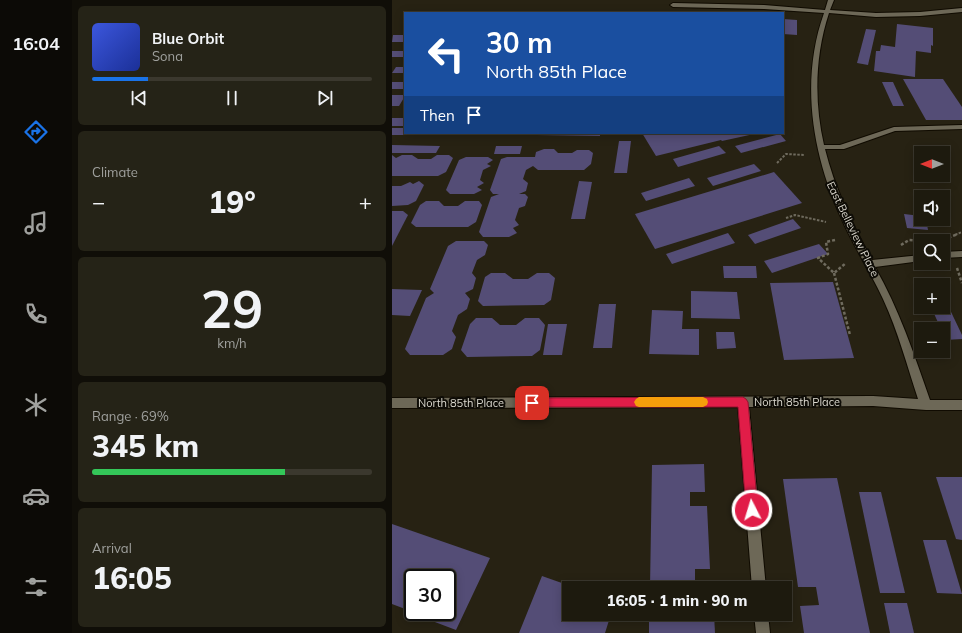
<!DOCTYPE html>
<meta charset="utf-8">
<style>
:root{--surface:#1d1a0e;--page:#252317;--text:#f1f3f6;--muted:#a0a19e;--line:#3b382e;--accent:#1a73e8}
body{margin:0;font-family:Mulish,sans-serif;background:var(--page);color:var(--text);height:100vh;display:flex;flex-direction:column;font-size:15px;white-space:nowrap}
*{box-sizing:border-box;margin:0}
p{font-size:13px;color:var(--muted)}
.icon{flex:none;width:22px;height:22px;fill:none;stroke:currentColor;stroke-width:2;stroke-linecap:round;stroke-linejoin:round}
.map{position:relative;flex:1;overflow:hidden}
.details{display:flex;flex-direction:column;gap:6px;padding:6px;background:#100e08;width:320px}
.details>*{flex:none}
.top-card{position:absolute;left:12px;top:12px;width:380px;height:122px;border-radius:0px;box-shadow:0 2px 10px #0003,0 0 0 1px var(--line);background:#1a4fa0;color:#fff;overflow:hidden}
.needle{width:26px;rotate:270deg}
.tools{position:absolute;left:522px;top:146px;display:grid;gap:8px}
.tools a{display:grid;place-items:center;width:36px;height:36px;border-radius:0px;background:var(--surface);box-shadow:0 2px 10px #0003,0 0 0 1px var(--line);font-size:20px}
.speed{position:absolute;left:12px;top:569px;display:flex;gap:8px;font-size:20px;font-weight:700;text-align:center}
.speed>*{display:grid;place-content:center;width:52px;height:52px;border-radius:50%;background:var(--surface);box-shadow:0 2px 10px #0003,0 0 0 1px var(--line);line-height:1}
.speed .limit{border:2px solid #111;border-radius:6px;background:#fff;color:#111}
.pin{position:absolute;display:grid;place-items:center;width:34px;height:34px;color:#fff;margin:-17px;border-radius:8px;box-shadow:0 2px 6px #0006}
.me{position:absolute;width:44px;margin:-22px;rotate:355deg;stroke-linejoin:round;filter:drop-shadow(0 0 3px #0008)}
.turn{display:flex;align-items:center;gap:14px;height:84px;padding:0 16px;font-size:18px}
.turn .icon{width:52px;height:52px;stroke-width:2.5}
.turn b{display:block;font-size:28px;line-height:34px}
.then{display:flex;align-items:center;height:38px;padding:0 16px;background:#0003;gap:8px;font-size:15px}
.big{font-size:30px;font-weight:800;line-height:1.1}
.details .tile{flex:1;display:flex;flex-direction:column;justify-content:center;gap:6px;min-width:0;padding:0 14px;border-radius:6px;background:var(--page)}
.details .dial{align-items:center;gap:0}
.dial b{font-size:52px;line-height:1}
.song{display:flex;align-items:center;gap:12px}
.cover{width:48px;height:48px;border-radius:6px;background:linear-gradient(135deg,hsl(230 70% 55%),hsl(230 70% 35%))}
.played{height:4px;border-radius:2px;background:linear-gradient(90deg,var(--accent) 20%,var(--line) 20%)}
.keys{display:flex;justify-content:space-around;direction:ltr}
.heat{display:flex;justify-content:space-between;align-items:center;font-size:22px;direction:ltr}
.charge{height:6px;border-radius:3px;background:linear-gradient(90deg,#34c759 69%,var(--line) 0)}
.trip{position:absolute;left:170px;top:581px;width:230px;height:40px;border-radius:0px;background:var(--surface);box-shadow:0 2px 10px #0003,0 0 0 1px var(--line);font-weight:800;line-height:40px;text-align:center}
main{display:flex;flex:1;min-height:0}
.tabs{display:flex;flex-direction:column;width:72px;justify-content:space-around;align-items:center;background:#0c0a06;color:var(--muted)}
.tabs .icon{width:28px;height:28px}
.tabs .active{color:var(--accent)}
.tabs b{font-size:18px;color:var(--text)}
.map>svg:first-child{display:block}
.building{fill:#544d76}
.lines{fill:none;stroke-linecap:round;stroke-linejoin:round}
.minor-casing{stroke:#100b01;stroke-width:2}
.path-far1{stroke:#6f6b5e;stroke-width:2;stroke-dasharray:2.5 1.5;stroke-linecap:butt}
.path{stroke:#6f6b5e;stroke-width:2.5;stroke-dasharray:3 2;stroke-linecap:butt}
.minor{fill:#6d6857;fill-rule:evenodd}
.route{fill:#e11d48;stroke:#92132f}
.slow{fill:#f59e0b}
.labels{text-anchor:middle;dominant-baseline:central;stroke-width:4;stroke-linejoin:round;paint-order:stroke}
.street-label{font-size:11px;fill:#dddad0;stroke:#0e0c06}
</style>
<main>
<nav class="tabs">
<b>16:04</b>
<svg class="icon active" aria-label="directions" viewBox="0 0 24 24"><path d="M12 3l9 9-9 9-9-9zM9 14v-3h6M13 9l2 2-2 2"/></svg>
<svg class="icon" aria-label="music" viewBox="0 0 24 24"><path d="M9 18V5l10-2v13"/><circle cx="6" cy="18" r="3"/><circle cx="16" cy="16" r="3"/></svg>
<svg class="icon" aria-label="phone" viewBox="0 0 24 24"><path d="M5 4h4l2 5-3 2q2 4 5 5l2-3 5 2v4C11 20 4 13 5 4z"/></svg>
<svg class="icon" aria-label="climate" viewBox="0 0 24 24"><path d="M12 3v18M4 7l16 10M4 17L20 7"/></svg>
<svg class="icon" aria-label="car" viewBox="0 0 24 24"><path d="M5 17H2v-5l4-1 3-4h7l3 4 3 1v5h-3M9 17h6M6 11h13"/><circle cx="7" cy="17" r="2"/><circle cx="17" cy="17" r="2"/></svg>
<svg class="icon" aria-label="filters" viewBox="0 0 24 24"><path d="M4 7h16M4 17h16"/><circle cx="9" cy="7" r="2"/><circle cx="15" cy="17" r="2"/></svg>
</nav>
<section class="details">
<div class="tile">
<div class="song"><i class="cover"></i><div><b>Blue Orbit</b><p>Sona</p></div></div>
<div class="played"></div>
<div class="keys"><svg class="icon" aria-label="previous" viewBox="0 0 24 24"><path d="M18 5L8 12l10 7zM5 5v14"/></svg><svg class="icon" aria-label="pause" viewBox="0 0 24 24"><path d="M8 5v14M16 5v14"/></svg><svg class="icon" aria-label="next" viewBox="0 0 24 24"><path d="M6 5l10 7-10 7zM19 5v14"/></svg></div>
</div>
<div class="tile"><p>Climate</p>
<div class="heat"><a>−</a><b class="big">19°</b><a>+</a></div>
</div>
<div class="tile dial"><b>29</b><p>km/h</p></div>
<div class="tile"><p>Range · 69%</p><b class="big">345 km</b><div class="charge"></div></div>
<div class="tile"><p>Arrival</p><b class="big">16:05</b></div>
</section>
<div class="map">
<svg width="570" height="633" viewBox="0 0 570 633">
<rect width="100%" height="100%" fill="#272213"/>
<!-- building -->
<g class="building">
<path d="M 391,19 L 405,20 L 405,35 L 391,34 Z"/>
<path d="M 505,24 L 541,28 L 541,46 L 539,45 L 539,53 L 524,51 L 523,77 L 482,71 L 484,51 L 488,51 L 489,45 L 503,47 Z"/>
<path d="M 474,29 L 484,30 L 476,65 L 465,63 Z"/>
<path d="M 1,35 L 13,35 L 13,42 L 0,42 Z"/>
<rect x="0" y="51" width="13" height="6"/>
<path d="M 4,67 L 13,67 L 13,73 L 0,73 Z"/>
<path d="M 511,79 L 551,79 L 570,107 L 570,120 L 534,120 Z"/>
<rect x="0" y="82" width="13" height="7"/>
<path d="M 490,82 L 501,82 L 512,106 L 501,106 Z"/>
<path d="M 0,95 L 13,95 L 13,96 L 7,106 L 0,106 Z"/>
<rect x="0" y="118" width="13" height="8"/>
<path d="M 0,128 L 13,128 L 13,133 L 15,133 L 13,135 L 0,135 Z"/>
<path d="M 17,133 L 80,133 L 79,135 L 16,135 Z"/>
<path d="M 146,133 L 208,133 L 208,136 L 145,135 Z"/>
<path d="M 250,133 L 362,133 L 362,134 L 330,141 L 329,140 L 264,156 Z"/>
<path d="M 388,134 L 394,141 L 349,153 L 343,146 Z"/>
<path d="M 227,141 L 239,141 L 235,173 L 222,173 Z"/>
<path d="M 0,145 L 48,146 L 44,153 L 0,153 Z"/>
<path d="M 104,146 L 130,146 L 128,154 L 102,154 Z"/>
<path d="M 327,146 L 334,153 L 286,167 L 281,159 Z"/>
<path d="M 152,149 L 162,149 L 166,153 L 180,153 L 185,150 L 197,150 L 201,153 L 199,164 L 192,170 L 146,170 L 141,166 L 134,170 L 131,179 L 136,183 L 134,191 L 127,194 L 133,194 L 136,197 L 133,206 L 127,208 L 123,220 L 127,225 L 121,228 L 125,233 L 117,237 L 91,237 L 87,232 L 99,197 L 107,194 L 101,194 L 98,190 L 109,159 L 115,157 L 143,157 L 144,152 Z"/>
<path d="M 0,155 L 4,158 L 10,155 L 20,155 L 26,159 L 39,159 L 45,155 L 57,155 L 61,158 L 54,172 L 46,176 L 0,176 Z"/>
<path d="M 74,157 L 96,157 L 101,160 L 95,164 L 99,166 L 91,170 L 88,180 L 92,183 L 85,187 L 90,190 L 82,194 L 58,194 L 54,190 L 67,160 Z"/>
<path d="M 362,164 L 369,171 L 321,186 L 315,178 Z"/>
<path d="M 382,172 L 410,203 L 263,249 L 243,214 Z"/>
<path d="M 297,178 L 303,186 L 254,201 L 249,193 Z"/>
<path d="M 27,181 L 32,185 L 24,201 L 16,205 L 0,206 L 0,186 L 9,186 L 18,182 L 21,184 Z"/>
<path d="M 187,181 L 200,182 L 193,219 L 179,219 Z"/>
<path d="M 34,201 L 47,201 L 52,206 L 66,206 L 73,201 L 87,201 L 90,205 L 84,222 L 76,227 L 24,227 L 19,223 L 28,205 Z"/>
<path d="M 0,211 L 11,211 L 16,215 L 0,246 Z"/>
<path d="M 512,214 L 529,216 L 529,219 L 534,219 L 536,230 L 515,228 Z"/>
<path d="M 401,219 L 409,228 L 363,244 L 356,235 Z"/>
<path d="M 336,233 L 343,243 L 280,264 L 274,254 Z"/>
<path d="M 64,241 L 92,241 L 96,245 L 93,255 L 85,260 L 80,273 L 84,278 L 81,289 L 73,293 L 78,299 L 75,309 L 66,315 L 60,331 L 64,337 L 60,349 L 51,355 L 18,355 L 13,349 L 34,298 L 42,293 L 38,289 L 56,246 Z"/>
<path d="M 427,244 L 436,254 L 380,273 L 372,261 Z"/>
<path d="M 331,266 L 364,266 L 365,278 L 332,278 Z"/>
<path d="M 99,273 L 113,273 L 121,279 L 136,279 L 145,273 L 157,273 L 163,278 L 159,300 L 152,305 L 91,306 L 86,301 L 93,277 Z"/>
<path d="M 441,282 L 462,358 L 392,360 L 378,283 Z"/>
<path d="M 0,289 L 30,290 L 18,316 L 0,315 Z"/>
<path d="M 299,291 L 345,292 L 348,319 L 299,318 Z"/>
<path d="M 551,295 L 570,335 L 570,339 L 553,340 L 551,329 L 549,329 L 539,307 L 551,307 Z"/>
<path d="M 207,304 L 224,304 L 220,348 L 201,348 Z"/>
<path d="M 260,310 L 291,311 L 290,329 L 307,329 L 307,355 L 257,354 Z"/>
<path d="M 84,318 L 100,318 L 108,325 L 124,325 L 133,318 L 147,318 L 153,325 L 148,350 L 140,356 L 75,357 L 69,350 L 78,324 Z"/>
<path d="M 156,324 L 175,324 L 170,355 L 151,355 Z"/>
<path d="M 324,332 L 342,332 L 344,348 L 325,349 Z"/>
<path d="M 312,464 L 313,492 L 298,492 L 298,506 L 315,506 L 318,569 L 303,569 L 303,585 L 321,585 L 321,588 L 258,588 L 260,465 Z"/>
<path d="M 544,477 L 570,477 L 570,540 L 564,539 Z"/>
<path d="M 445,478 L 478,633 L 412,633 L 408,606 L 427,605 L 424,587 L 406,587 L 391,479 Z"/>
<path d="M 467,492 L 489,492 L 513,593 L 488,593 Z"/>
<path d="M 0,524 L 98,558 L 64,630 L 27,616 L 28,614 L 22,612 L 55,612 L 55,578 L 21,578 L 21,612 L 0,604 Z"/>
<path d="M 531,540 L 554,540 L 570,594 L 545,593 Z"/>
<path d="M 150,576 L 184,588 L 177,588 L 177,614 L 219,614 L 213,633 L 127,633 Z"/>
<path d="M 492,603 L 515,603 L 522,633 L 498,633 Z"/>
<path d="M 257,614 L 322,614 L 323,633 L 257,633 Z"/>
</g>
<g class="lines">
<!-- minor casing -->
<g class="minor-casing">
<g id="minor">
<path d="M 436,0 L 442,0 L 438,10 L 484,13 L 528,12 L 570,8 L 570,12 L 528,16 L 484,17 L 437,13 C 423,55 422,102 432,145 L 448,145 L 502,127 L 570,125 L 570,129 L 503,131 L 452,149 L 433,149 C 443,189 460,225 480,260 L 529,255 L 529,261 L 483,267 C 507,309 522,354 538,400 L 570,400 L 570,410 L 534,410 L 481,406 L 357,407 L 374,588 L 360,588 L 346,407 L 0,408 L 0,398 L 481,396 L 526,399 C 515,366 506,331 491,299 C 479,273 464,250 452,224 C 421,159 407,83 432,13 L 372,9 L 281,7 L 278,5 L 281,3 L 372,5 L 433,10 Z"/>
<path d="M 570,251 L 570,257 L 551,258 L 551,252 Z"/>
<path d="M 362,614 L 376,614 L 378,633 L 364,633 Z"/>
</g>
</g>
<!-- path-far1 -->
<g class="path-far1">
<path d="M 385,163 L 394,154 L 412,155"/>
<path d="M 394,218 L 403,215 L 434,222"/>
<path d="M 563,235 L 570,232"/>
</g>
<!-- path -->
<g class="path">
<path d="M 443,240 L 434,242 L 436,254 L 426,258 L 442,273 L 454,263"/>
<path d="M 547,241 L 566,234"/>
<path d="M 509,245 L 517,240 L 541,241"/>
<path d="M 565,268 L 570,283"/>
<path d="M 442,273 L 458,335"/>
</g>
<!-- minor -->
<use href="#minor" class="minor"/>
</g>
<!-- route -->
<path class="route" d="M 351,397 L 354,399 L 356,402 L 366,510 L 364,514 L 360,516 L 356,514 L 354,510 L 346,407 L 140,407 L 136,406 L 135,403 L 136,399 L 140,398 Z"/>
<!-- slow -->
<path class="slow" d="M 247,397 L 311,397 L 315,399 L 316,402 L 315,405 L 311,407 L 247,407 L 244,406 L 242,402 L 244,399 Z"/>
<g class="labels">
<!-- street labels -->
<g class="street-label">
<text transform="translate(461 229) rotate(64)">East Belleview Place</text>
<text x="405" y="402">North 85th Place</text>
<text x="69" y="403">North 85th Place</text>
</g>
</g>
</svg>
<div class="tools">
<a><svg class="needle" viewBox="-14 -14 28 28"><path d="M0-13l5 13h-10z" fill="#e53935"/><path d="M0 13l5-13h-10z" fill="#a0a19e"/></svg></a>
<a><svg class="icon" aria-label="sound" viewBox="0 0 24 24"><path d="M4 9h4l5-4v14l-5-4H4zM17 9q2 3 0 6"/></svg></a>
<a><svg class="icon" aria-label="search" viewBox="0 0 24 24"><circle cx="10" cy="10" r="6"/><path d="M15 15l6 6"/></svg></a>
<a>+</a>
<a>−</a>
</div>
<div class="speed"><div class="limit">30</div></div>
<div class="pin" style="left:140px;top:403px;background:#d93025"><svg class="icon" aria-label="arrive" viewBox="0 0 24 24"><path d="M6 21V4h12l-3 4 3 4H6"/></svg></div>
<svg class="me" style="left:360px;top:510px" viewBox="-20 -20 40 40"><circle r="17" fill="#e11d48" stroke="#fff" stroke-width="3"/><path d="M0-11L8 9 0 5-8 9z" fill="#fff"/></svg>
<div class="trip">16:05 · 1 min · 90 m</div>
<div class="top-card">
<div class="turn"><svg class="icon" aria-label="left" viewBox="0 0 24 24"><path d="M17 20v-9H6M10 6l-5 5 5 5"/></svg><div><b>30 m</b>North 85th Place</div></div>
<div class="then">Then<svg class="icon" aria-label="arrive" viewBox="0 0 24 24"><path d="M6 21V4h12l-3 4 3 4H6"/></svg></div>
</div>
</div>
</main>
